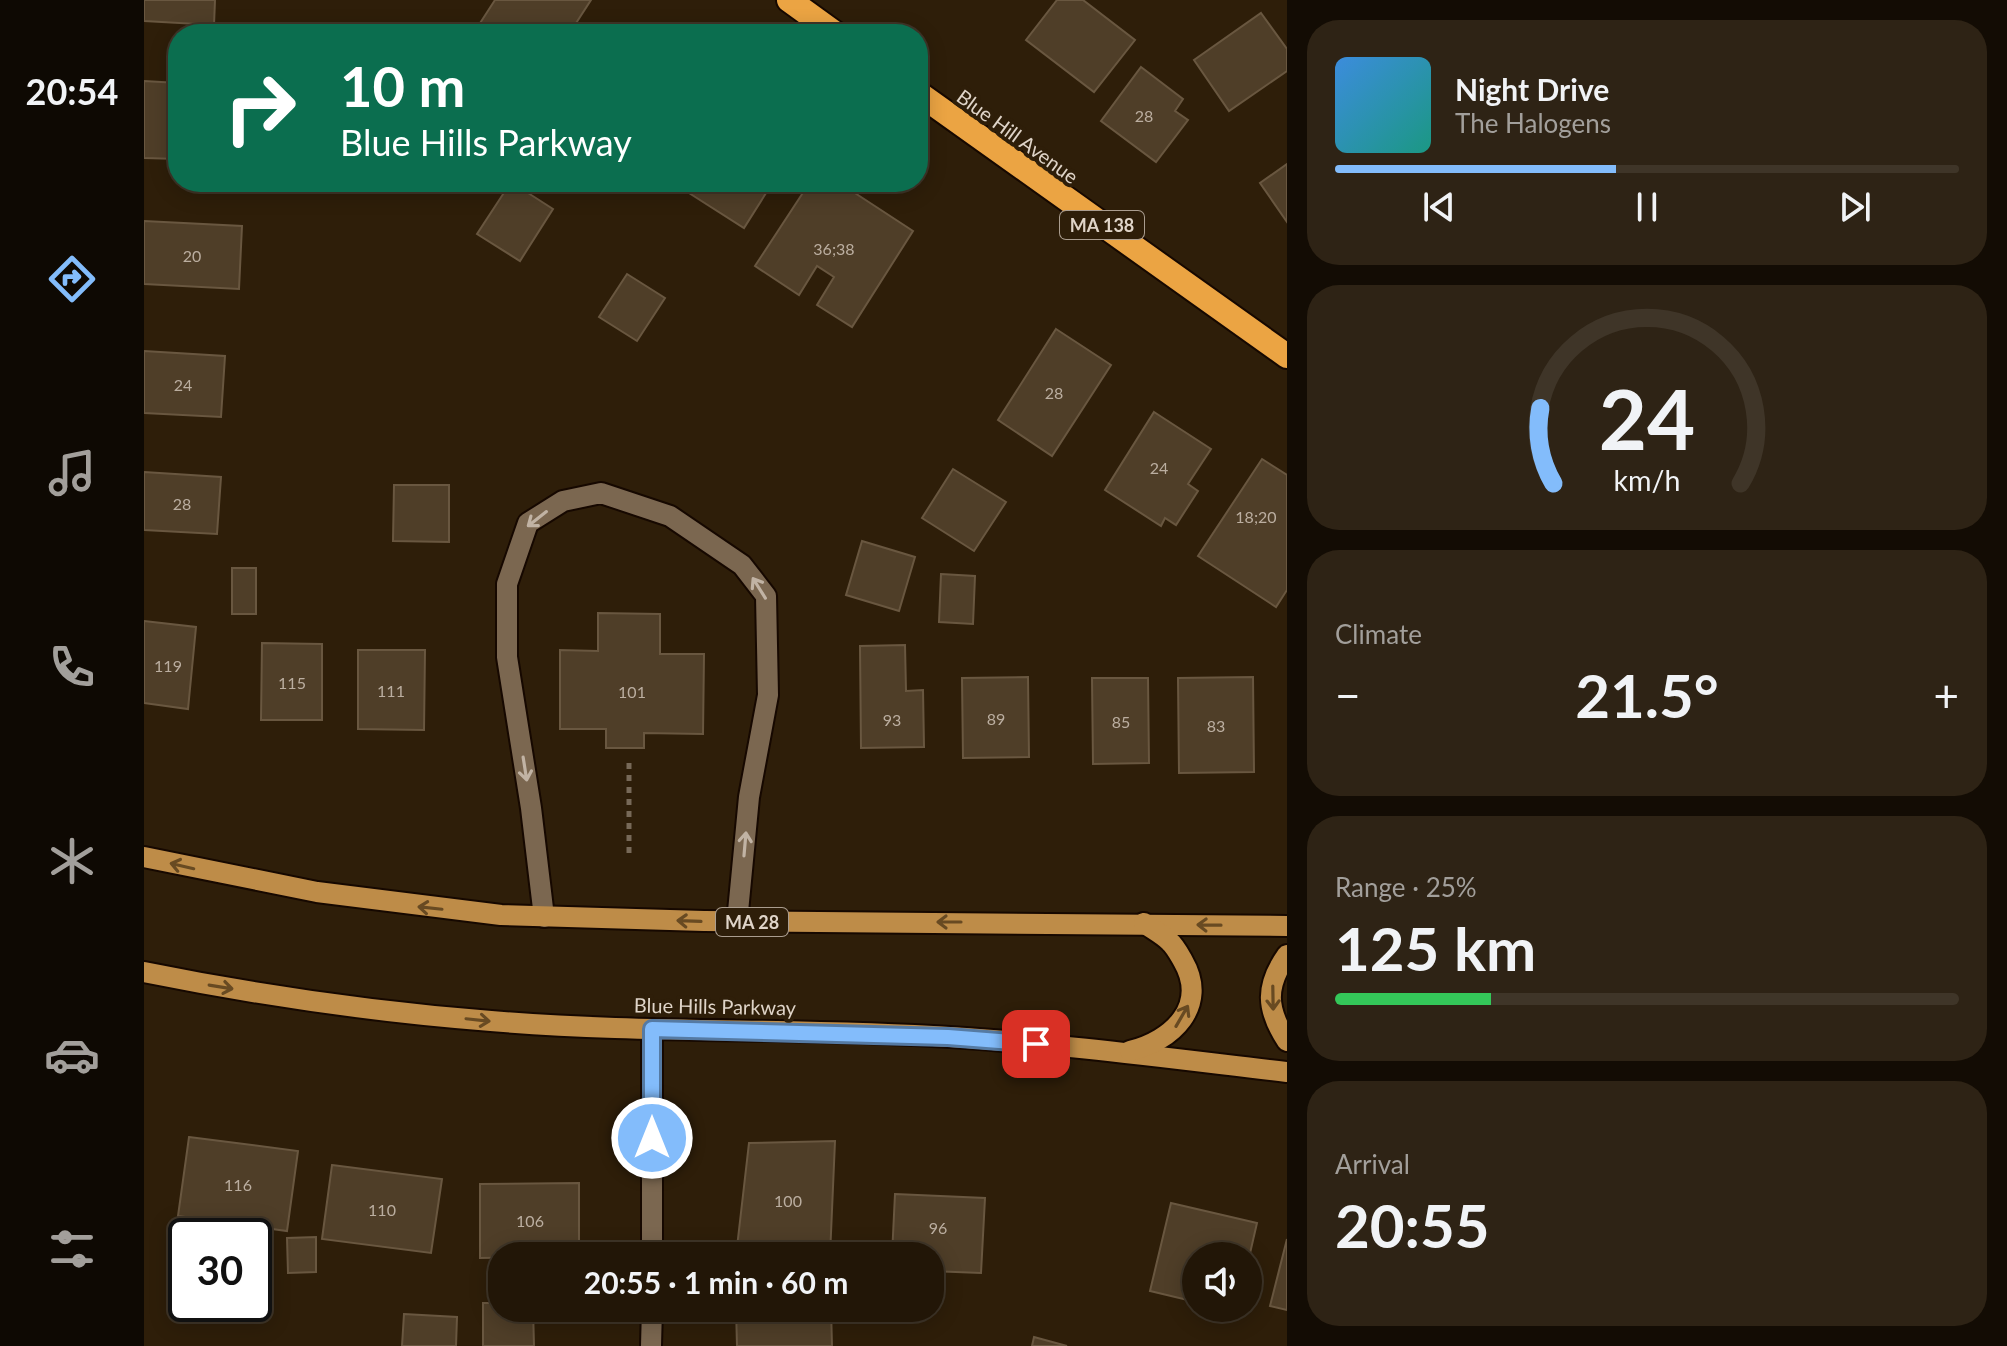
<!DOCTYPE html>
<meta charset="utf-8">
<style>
:root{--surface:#221607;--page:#2e2315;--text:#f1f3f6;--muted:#a29f9b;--line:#3f3528;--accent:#83bcfb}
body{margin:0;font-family:Lato,sans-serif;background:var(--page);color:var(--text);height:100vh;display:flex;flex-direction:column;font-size:30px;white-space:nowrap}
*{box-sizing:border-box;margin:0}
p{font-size:26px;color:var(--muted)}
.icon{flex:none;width:44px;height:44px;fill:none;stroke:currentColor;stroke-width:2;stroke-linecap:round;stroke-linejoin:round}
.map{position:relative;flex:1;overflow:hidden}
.panel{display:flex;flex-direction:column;gap:20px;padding:20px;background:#130c04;width:720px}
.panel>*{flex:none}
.top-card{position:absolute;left:24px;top:24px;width:760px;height:168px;border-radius:32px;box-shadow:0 4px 20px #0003,0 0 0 2px var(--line);background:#0b6e4f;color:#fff;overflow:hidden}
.tools{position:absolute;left:1038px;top:1242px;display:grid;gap:16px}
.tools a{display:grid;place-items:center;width:80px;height:80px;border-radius:50%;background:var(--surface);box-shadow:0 4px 20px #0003,0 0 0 2px var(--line);font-size:40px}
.speed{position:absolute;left:24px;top:1218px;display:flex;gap:16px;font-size:40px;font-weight:700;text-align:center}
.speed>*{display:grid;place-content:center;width:104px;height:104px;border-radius:50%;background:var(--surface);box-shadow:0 4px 20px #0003,0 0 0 2px var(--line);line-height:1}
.speed .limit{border:4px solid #111;border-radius:12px;background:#fff;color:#111}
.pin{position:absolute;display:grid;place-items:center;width:68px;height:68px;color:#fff;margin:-34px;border-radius:16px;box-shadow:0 4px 12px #0006}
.me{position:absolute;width:88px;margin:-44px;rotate:0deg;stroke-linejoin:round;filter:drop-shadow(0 0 6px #0008)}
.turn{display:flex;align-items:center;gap:28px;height:168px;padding:0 40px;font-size:36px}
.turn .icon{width:104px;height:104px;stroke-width:2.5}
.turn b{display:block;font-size:56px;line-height:68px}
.big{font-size:60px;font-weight:700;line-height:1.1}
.panel .card{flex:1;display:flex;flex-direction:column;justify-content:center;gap:12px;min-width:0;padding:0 28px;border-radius:32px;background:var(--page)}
.panel .dial{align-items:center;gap:0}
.dial svg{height:208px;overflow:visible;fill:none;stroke:var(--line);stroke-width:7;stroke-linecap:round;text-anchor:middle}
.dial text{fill:var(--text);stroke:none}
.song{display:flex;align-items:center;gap:24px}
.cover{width:96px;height:96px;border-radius:12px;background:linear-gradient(135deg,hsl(210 70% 55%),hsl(170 70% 35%))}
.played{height:8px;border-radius:4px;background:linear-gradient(90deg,var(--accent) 45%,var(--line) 45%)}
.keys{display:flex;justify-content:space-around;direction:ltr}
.heat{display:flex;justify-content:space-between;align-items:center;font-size:44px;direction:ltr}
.charge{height:12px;border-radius:6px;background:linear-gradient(90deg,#34c759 25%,var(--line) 0)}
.trip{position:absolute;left:344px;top:1242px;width:456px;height:80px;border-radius:32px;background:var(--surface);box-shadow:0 4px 20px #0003,0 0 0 2px var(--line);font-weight:700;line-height:80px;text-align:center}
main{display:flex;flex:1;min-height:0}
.tabs{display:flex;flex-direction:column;width:144px;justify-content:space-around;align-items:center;background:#0e0903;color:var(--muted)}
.tabs .icon{width:56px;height:56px}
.tabs .on{color:var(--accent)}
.tabs b{font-size:36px;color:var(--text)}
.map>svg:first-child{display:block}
.building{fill:#4f3e28;stroke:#695740;stroke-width:2}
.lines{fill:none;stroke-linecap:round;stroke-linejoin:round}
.minor-casing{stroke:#160800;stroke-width:24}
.major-casing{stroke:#160800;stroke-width:24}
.highway-casing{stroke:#160800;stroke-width:28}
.path{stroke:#776958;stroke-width:5;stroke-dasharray:6 6;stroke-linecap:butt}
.minor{stroke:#7b6750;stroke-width:20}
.major{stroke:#be8c48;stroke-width:20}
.highway{stroke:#eba443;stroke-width:24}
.oneway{stroke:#c1b3a4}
.oneway2{stroke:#684a22}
.route-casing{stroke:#557aa3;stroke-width:20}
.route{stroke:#83bcfb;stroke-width:14}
.labels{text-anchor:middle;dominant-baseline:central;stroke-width:8;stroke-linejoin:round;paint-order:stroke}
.number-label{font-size:16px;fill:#bbaea0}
.shield{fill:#2e1e09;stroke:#aa9d8f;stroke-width:2}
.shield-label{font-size:18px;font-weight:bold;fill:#dfd4c8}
.street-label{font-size:20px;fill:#dfd4c8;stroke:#2e1e09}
</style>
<main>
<nav class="tabs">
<b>20:54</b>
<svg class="icon on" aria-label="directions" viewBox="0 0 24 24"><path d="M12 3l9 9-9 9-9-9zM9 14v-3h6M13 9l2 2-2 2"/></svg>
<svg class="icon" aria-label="music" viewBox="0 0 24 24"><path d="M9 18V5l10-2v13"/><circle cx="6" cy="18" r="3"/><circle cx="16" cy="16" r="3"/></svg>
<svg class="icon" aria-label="phone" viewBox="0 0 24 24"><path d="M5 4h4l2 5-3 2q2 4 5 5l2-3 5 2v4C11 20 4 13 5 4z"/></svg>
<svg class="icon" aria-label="climate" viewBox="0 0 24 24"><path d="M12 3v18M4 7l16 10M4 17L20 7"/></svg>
<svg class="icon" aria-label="car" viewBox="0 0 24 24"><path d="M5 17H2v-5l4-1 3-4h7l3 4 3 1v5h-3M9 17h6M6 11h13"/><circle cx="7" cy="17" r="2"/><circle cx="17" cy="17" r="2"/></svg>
<svg class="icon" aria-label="filters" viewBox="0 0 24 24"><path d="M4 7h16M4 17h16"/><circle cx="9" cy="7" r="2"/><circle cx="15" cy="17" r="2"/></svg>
</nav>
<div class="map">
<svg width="1143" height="1346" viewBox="0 0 1143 1346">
<rect width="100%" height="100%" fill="#2e1e09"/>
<!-- building -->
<g class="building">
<path d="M 0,0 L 71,0 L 70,25 L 0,21 Z"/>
<path d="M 351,0 L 447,0 L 425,34 L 329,34 Z"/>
<path d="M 913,0 L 939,0 L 991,40 L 950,92 L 882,40 Z"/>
<path d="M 1117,13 L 1143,49 L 1143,71 L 1085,111 L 1050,60 Z"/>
<path d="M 997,67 L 1039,99 L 1031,111 L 1044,120 L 1012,162 L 957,121 Z"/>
<path d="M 0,81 L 34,83 L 34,159 L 0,158 Z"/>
<path d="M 1143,164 L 1143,222 L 1116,183 Z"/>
<path d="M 367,182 L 409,209 L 376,261 L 333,234 Z"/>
<path d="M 552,182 L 629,182 L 600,228 L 545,193 Z"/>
<path d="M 666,182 L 694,182 L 769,231 L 708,327 L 673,305 L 690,277 L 673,266 L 655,295 L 611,266 Z"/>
<path d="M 0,221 L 98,226 L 95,289 L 0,284 Z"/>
<path d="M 483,274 L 521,298 L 493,341 L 455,317 Z"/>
<path d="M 912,329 L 967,365 L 908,456 L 854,420 Z"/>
<path d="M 0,351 L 81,356 L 77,417 L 0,413 Z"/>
<path d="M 1010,412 L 1067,449 L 1044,484 L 1054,491 L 1032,525 L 1021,518 L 1017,526 L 961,490 Z"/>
<path d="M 1118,459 L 1143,475 L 1143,590 L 1132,607 L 1054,556 Z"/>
<path d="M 809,469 L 862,502 L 830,551 L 778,518 Z"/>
<path d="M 0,472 L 77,477 L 73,534 L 0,530 Z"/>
<path d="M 250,485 L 305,485 L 305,542 L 249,541 Z"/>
<path d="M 718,541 L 771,557 L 755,611 L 702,595 Z"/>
<rect x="88" y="568" width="24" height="46"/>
<path d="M 797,574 L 831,576 L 829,624 L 795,622 Z"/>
<path d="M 454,613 L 516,614 L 516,654 L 560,654 L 559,734 L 500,733 L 500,748 L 462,748 L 462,729 L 416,729 L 416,650 L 454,651 Z"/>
<path d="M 0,621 L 52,627 L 44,709 L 0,703 Z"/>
<path d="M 118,643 L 178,644 L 178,720 L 117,720 Z"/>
<path d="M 761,645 L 762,691 L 779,690 L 780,747 L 717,748 L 716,646 Z"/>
<path d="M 214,650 L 281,650 L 280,730 L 214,729 Z"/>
<path d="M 884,677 L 885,757 L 819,758 L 818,678 Z"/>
<path d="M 1109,677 L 1110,772 L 1035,773 L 1034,678 Z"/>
<path d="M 948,678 L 1004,678 L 1005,763 L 949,764 Z"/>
<path d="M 45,1137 L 154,1151 L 143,1231 L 34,1216 Z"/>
<path d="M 691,1141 L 686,1256 L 592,1256 L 605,1143 Z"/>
<path d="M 188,1165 L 298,1179 L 287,1253 L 178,1239 Z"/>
<path d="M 435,1183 L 435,1256 L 336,1258 L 336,1184 Z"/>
<path d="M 751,1194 L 841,1198 L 837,1273 L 786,1271 L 786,1256 L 748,1256 Z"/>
<path d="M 1027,1203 L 1113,1223 L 1104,1262 L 1104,1256 L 1052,1256 L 1052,1302 L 1006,1291 Z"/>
<path d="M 172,1237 L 172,1272 L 144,1273 L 143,1238 Z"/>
<path d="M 1143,1239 L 1143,1310 L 1126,1306 Z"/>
<path d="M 339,1303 L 358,1303 L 358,1308 L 389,1308 L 390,1346 L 339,1346 Z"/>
<path d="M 592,1308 L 687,1308 L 688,1346 L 593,1346 Z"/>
<path d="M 260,1314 L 313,1317 L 312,1346 L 258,1346 Z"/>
<path d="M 890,1337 L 923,1346 L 888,1346 Z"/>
</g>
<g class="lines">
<!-- minor casing -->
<g class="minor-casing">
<g id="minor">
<path d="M 400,917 L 387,808 L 363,657 L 363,584 L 384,523 L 419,501 L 457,493 L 526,516 L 598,565 L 622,596 L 624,695 L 605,797 L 593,922"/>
<path d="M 508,1029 L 508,1256"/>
<path d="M 507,1346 L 508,1308"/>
</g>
</g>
<!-- major casing -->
<g class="major-casing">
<g id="major">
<path d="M 0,857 L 173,892 L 357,915 L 560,921 L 1143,926"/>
<path d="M 1143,955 C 1121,986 1122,1009 1143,1041"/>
<path d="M 0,972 C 114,995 230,1012 347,1021 C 500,1034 653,1027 806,1037 C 919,1044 1031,1059 1143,1072"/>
<path d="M 986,1051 C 1028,1041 1065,1006 1039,961 C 1035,954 1031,946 1025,941 C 1018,934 1008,929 1000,923"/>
</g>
</g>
<!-- highway casing -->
<g class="highway-casing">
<g id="highway">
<path d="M 645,0 L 692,34"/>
<path d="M 774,93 L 1143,356"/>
</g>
</g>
<!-- path -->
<path class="path" d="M 485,853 L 485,759"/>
<!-- minor -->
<use href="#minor" class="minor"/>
<!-- major -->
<use href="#major" class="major"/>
<!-- highway -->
<use href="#highway" class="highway"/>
</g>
<!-- one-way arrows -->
<defs><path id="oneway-shaft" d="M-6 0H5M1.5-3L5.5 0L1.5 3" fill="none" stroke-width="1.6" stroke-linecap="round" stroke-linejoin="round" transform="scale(2)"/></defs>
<g class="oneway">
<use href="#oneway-shaft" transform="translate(393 519) rotate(142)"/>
<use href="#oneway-shaft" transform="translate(615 588) rotate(-122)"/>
<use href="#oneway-shaft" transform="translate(381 769) rotate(81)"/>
<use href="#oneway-shaft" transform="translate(601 844) rotate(-85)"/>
</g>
<g class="oneway2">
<use href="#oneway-shaft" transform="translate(38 866) rotate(-167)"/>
<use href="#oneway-shaft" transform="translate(286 908) rotate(-174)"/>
<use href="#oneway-shaft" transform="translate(545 921) rotate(-178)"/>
<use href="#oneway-shaft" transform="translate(805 922) rotate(-180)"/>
<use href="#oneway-shaft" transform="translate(1065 925) rotate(-179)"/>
<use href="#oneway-shaft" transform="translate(77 987) rotate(9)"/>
<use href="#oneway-shaft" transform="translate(1129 998) rotate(89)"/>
<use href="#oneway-shaft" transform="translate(1038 1016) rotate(-60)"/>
<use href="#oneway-shaft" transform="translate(334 1020) rotate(6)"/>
</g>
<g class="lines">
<!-- route casing -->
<g class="route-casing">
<path id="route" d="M 508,1138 L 508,1029 L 804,1037 L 892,1044"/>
</g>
<!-- route -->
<use href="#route" class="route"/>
</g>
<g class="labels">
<!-- number labels -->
<g class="number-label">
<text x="1000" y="115">28</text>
<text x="690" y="248">36;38</text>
<text x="48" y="255">20</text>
<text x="39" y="384">24</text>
<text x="910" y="392">28</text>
<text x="1015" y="467">24</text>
<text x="38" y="503">28</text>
<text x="1112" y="516">18;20</text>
<text x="24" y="665">119</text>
<text x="148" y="682">115</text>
<text x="247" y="690">111</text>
<text x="488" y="691">101</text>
<text x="852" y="718">89</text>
<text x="748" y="719">93</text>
<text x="977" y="721">85</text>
<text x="1072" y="725">83</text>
<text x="94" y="1184">116</text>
<text x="644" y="1200">100</text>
<text x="238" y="1209">110</text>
<text x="386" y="1220">106</text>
<text x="794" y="1227">96</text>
</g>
<!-- shield labels -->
<g class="shield">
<rect x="916" y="211" width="84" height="28" rx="6"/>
<rect x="572" y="908" width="72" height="28" rx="6"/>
</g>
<g class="shield-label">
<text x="958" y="225">MA 138</text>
<text x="608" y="922">MA 28</text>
</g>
<!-- street labels -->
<g class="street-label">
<text transform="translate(874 136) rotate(36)">Blue Hill Avenue</text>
<text transform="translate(571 1006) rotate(1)">Blue Hills Parkway</text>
</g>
</g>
</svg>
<div class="tools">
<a><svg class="icon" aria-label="sound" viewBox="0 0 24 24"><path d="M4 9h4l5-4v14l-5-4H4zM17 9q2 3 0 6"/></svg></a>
</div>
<div class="speed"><div class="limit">30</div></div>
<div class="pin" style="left:892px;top:1044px;background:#d93025"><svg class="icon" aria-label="arrive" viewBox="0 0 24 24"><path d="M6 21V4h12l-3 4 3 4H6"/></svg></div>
<svg class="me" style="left:508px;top:1138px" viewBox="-20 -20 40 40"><circle r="17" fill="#83bcfb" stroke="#fff" stroke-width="3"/><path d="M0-11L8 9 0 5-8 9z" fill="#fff"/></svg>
<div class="trip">20:55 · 1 min · 60 m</div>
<div class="top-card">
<div class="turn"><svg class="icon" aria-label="right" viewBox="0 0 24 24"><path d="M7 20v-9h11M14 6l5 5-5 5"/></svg><div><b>10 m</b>Blue Hills Parkway</div></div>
</div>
</div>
<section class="panel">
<div class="card">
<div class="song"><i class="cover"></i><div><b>Night Drive</b><p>The Halogens</p></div></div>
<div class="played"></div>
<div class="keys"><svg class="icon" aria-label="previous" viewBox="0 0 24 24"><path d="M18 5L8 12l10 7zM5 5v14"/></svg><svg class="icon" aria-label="pause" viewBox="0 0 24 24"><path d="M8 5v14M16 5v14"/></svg><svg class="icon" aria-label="next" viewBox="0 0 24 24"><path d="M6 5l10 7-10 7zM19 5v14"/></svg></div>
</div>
<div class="card dial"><svg viewBox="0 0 100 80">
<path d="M14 69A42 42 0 1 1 86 69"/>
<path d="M14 69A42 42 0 0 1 9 40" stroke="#83bcfb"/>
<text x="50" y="56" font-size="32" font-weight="700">24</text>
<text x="50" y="72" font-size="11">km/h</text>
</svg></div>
<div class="card"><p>Climate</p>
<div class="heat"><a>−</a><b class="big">21.5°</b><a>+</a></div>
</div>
<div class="card"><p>Range · 25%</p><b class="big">125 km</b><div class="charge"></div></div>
<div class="card"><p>Arrival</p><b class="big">20:55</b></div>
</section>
</main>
